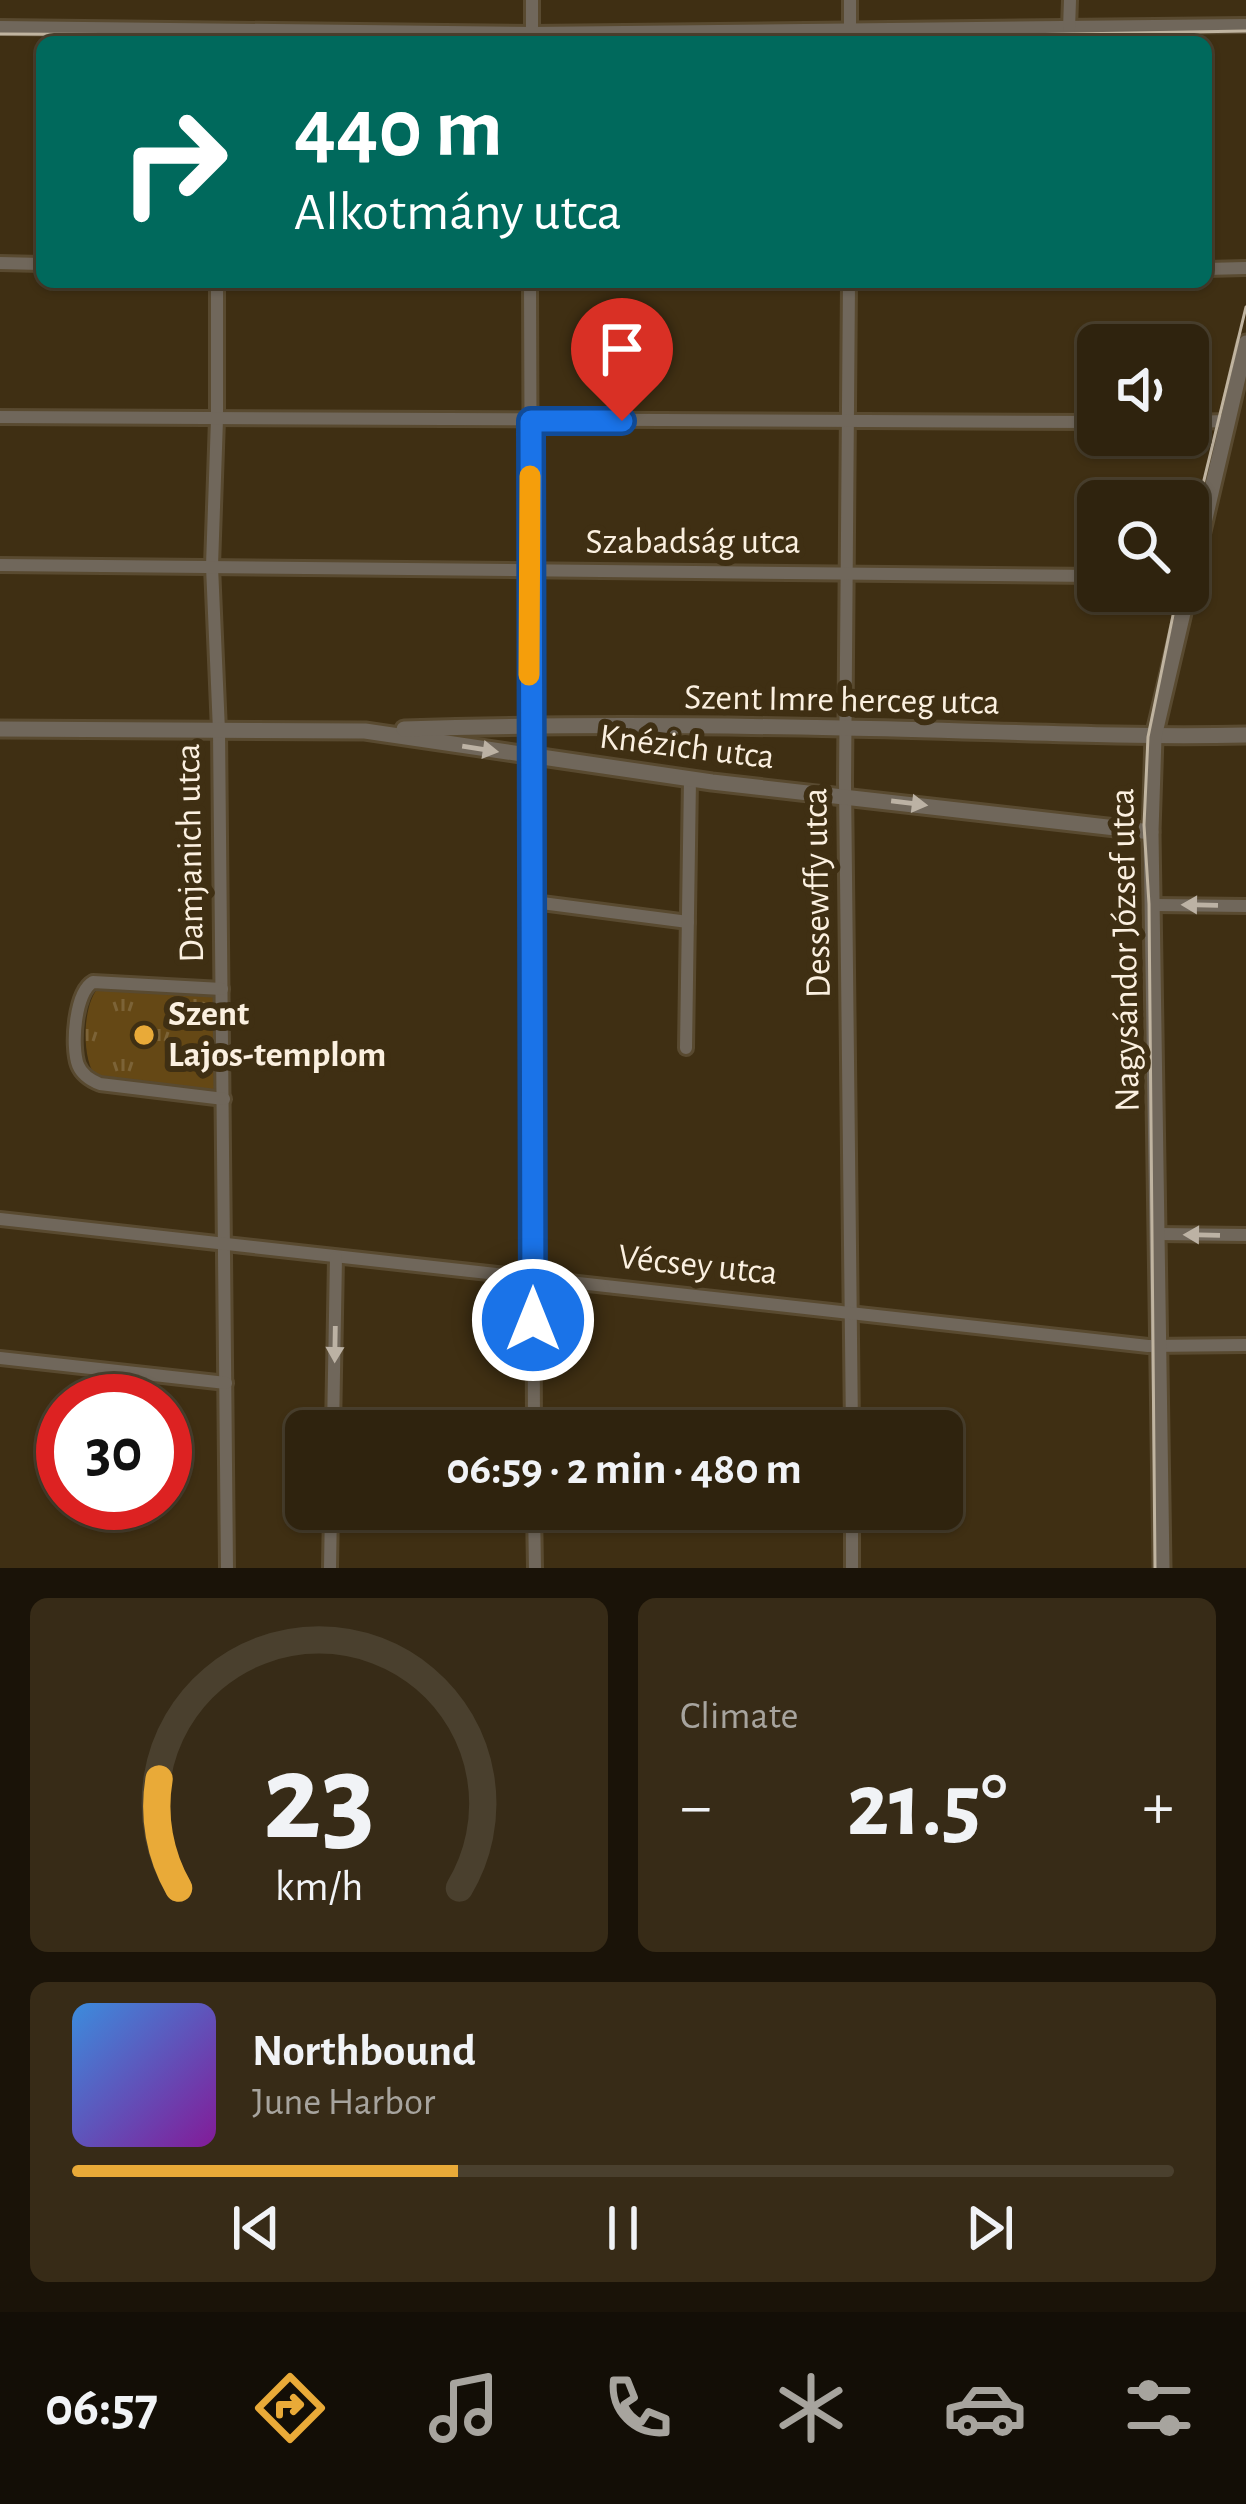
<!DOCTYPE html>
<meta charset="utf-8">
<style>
:root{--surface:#2f230e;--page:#372b17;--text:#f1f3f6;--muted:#a7a49e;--line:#4a402e;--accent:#e9aa38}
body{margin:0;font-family:"Alegreya Sans",sans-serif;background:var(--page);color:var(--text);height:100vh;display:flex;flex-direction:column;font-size:45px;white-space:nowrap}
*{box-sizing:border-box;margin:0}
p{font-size:39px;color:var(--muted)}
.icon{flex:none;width:66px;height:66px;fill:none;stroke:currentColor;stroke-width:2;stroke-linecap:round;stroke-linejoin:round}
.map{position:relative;height:1568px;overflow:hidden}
.panel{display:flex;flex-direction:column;gap:30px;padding:30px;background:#1a1308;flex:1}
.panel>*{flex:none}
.top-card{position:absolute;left:36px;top:36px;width:1176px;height:252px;border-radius:18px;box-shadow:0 3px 9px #0004,0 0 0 3px var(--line);background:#00695c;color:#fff;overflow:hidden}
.controls{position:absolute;left:1077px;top:324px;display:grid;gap:24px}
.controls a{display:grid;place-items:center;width:132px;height:132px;border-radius:18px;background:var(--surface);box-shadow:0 3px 9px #0004,0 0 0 3px var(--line);font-size:60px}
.speed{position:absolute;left:36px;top:1374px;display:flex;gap:24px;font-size:60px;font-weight:700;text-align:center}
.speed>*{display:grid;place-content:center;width:156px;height:156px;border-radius:50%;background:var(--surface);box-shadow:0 3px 9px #0004,0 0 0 3px var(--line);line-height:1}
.speed .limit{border:18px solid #d22;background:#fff;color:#111}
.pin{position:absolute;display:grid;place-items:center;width:102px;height:102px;color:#fff;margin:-123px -51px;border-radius:50% 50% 50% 0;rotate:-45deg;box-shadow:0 0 12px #0007}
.pin .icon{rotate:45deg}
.me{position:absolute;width:132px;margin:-66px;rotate:0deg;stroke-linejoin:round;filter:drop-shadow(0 0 9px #0008)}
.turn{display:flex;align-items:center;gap:42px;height:252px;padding:0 60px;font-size:54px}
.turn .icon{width:156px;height:156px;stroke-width:2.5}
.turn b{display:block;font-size:84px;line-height:102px}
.big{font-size:90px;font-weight:700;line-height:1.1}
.panel .tile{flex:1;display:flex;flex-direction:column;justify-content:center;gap:18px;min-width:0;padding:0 42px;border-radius:18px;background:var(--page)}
.panel .dial{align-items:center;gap:0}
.dial svg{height:312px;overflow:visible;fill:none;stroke:var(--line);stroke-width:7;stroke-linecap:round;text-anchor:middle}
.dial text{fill:var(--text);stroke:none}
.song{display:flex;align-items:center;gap:36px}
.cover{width:144px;height:144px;border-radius:18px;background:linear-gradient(135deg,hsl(210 70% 55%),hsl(290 70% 35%))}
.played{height:12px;border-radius:6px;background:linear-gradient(90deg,var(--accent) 35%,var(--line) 35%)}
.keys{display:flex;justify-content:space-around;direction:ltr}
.heat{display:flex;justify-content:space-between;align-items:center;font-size:66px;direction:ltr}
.panel .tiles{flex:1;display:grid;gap:30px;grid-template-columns:1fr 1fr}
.tile:last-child{grid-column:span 2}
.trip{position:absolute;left:285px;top:1410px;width:678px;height:120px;border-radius:18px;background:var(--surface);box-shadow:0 3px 9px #0004,0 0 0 3px var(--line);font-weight:700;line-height:120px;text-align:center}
.dock{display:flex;height:192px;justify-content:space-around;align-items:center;background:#130e06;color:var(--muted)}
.dock .icon{width:84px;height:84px}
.dock .selected{color:var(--accent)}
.dock b{font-size:54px;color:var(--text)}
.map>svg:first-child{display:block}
.park{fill:url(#park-tufts)}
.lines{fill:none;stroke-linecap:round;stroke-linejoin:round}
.minor-casing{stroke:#594a30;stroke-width:18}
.tertiary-casing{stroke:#594a30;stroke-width:21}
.minor{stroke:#70675b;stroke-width:12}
.tertiary{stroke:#70675b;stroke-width:15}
.tram{stroke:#c0b4a0;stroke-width:3}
.oneway{fill:#bcb2a4}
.route-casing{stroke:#114b97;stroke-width:30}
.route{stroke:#1a73e8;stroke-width:21}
.slow{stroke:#f59e0b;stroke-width:21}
.poi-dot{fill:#e9aa38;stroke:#3f2f13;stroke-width:4.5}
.labels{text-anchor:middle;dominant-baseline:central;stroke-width:12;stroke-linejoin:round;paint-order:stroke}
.street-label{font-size:36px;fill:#fbf0e0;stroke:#3f2f13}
.poi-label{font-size:36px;font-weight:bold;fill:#fbf0e0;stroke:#3f2f13;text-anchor:start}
</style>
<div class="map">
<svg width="1246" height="1568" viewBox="0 0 1246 1568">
<defs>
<pattern id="park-tufts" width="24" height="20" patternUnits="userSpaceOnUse" patternTransform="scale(3)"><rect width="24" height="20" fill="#654815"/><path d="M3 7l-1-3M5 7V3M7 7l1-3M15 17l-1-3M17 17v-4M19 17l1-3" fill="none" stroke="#7c6337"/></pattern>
</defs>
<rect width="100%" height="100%" fill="#3f2f13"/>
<!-- park -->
<path class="park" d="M 100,986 L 213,994 L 214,1090 L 96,1077 C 81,1059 82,1002 100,986 Z"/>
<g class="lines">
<!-- minor casing -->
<g class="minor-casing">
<g id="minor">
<path d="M 0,27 L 532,33 L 1246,25"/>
<path d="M 1069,29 L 1070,0"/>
<path d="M 532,42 L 532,0"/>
<path d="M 850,42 L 850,0"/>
<path d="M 0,263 L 42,264"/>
<path d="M 1206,269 L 1246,268"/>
<path d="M 217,282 L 217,419 L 212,566 L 219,731 L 227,1568"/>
<path d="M 530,282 L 534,1431"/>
<path d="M 849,282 L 845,783 L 852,1431"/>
<path d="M 0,417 L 1098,422"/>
<path d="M 1188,422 L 1227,421"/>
<path d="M 0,565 L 1098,576"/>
<path d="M 534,902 L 688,922"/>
<path d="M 1155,905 L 1246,906"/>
<path d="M 222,989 L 93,982 C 75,992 71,1046 78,1065 C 82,1075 90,1080 100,1084 L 224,1099"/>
<path d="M 686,1048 L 690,779"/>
<path d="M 0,1219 L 1148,1346 L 1246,1345"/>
<path d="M 1158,1234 L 1246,1235"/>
<path d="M 0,1358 L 226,1383"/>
<path d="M 333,1431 L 336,1257"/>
<path d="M 534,1509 L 535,1568"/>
<path d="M 330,1568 L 331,1509"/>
<path d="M 852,1568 L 852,1509"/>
</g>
</g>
<!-- tertiary casing -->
<g class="tertiary-casing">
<g id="tertiary">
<path d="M 0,729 L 365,731 L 712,782 L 1151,832"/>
<path d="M 404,729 C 550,724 697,725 843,728 C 978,730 1112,738 1246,735"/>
<path d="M 1162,1568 L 1151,832 L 1154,737 L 1246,343"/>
</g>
</g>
<!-- minor -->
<use href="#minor" class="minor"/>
<!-- tertiary -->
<use href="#tertiary" class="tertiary"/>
<!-- tram -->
<g class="tram">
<path d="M 0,34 L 850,38 L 1246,31"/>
<path d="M 1188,546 L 1246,307"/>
<path d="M 1155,1568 L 1149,904 L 1144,825 L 1148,737 L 1178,591"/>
</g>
</g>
<!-- one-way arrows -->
<defs><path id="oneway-solid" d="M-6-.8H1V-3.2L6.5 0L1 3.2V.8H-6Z" transform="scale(3)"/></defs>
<g class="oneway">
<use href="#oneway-solid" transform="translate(480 749) rotate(9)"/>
<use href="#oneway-solid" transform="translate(909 803) rotate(7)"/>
<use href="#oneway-solid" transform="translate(1200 905) rotate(-179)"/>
<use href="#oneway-solid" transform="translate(1202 1235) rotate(-179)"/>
<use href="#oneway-solid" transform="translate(335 1344) rotate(91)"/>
</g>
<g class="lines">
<!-- route casing -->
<g class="route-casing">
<path id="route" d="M 533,1320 L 531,421 L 622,421"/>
</g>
<!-- route -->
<use href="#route" class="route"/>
<!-- slow -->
<path class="slow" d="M 529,675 L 530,476"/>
</g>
<!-- markers -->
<circle class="poi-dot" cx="144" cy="1035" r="12"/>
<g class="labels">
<!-- street labels -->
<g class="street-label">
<text x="693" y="542">Szabadság utca</text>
<text transform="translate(842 700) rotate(1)">Szent Imre herceg utca</text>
<text transform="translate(687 747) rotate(7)">Knézich utca</text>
<text transform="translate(190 853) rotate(-91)">Damjanich utca</text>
<text transform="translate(817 893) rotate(-91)">Dessewffy utca</text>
<text transform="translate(1125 950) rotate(-91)">Nagysándor József utca</text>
<text transform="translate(698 1265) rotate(6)">Vécsey utca</text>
</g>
<!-- poi labels -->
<g class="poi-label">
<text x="168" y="1014">Szent<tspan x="168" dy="41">Lajos-templom</tspan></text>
</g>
</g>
</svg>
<div class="controls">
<a><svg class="icon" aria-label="sound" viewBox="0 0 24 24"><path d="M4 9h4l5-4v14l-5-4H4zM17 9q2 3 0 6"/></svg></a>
<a><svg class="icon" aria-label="search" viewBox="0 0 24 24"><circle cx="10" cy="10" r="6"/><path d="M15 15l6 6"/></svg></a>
</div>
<div class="speed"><div class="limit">30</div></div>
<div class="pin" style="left:622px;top:421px;background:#d93025"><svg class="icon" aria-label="arrive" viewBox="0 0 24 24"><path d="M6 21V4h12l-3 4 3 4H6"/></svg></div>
<svg class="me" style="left:533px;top:1320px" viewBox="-20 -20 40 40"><circle r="17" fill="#1a73e8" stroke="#fff" stroke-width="3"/><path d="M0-11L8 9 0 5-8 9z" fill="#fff"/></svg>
<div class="trip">06:59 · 2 min · 480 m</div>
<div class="top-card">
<div class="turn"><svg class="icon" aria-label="right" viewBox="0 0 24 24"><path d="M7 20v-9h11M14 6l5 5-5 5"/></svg><div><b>440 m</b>Alkotmány utca</div></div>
</div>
</div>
<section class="panel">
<div class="tiles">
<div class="tile dial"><svg viewBox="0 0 100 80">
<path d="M14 69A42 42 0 1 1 86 69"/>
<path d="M14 69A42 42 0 0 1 9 41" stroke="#e9aa38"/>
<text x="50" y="56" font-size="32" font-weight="700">23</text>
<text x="50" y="72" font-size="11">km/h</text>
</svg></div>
<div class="tile"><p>Climate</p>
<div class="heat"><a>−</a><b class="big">21.5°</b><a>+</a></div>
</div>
<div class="tile">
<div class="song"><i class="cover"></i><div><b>Northbound</b><p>June Harbor</p></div></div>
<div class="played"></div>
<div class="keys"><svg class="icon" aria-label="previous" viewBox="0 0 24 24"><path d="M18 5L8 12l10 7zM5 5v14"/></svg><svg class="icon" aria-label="pause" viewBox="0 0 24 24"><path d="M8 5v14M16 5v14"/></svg><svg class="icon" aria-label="next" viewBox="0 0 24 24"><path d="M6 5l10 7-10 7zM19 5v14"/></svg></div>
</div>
</div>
</section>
<nav class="dock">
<b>06:57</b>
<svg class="icon selected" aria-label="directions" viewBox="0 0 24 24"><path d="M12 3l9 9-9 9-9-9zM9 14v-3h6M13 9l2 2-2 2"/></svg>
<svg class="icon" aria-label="music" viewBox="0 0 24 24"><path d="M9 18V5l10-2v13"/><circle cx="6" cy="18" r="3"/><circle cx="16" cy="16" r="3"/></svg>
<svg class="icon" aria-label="phone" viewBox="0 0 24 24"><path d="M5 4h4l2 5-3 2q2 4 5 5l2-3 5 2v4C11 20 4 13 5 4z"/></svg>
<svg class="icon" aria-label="climate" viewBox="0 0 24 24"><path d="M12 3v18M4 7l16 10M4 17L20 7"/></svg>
<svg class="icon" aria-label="car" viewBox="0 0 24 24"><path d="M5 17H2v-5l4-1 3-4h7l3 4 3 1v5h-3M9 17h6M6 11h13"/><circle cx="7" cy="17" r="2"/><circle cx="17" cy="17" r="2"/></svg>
<svg class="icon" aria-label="filters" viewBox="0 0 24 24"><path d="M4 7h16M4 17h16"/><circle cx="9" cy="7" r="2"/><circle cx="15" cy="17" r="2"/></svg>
</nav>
